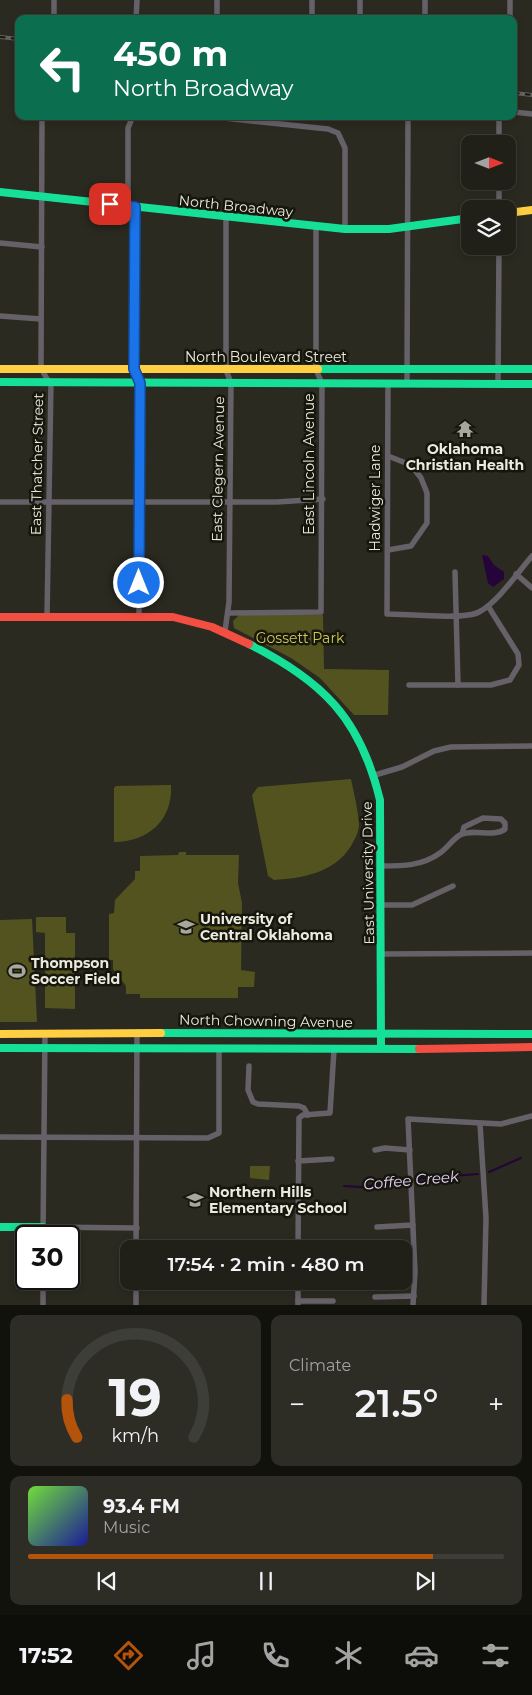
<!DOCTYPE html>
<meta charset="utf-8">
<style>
:root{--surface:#202018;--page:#2d2d25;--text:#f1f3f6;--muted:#a2a3a2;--line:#3d3e37;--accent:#b45309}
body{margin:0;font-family:Montserrat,sans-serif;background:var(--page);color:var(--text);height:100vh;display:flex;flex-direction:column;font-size:19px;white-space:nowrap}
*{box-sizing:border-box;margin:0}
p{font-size:16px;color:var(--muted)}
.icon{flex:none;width:28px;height:28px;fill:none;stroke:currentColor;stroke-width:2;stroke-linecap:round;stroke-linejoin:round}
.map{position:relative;height:1305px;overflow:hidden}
.side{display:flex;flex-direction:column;gap:10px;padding:10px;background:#12120d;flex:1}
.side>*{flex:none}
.hud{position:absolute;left:15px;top:15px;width:502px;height:105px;border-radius:10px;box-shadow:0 2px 8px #0003,0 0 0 1px var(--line);background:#0b6e4f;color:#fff;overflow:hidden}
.needle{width:32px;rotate:90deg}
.controls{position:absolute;left:461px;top:135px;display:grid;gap:10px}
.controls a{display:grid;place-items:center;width:55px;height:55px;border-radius:10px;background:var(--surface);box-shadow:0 2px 8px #0003,0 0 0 1px var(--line);font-size:25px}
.speed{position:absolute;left:15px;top:1225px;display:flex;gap:10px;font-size:25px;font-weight:700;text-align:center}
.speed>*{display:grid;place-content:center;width:65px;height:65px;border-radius:50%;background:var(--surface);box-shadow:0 2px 8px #0003,0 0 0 1px var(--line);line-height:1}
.speed .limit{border:2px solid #111;border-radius:8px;background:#fff;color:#111}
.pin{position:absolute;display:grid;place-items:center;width:42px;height:42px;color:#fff;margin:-21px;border-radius:10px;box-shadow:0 2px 8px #0006}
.me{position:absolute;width:55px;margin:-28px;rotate:0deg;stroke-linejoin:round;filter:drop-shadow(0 0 4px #0008)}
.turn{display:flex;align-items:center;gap:18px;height:105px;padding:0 15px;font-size:22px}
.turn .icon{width:65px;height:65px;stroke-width:2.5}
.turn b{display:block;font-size:35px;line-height:42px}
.big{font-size:38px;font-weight:600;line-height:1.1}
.side .card{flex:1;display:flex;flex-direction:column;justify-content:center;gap:8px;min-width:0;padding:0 18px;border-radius:10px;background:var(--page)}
.side .dial{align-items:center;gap:0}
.dial svg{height:130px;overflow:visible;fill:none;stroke:var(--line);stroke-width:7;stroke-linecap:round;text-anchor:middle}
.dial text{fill:var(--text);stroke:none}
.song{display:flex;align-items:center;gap:15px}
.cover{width:60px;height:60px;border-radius:8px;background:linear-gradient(135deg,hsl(100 70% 55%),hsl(240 70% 35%))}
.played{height:5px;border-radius:2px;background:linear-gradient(90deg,var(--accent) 85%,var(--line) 85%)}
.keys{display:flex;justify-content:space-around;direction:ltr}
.heat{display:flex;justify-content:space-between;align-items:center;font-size:28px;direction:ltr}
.side .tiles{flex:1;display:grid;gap:10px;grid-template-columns:1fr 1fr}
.card:last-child{grid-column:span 2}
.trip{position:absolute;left:120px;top:1240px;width:292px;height:50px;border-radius:10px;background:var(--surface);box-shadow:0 2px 8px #0003,0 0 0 1px var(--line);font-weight:600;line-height:50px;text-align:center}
.tab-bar{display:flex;height:80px;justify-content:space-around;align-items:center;background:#0d0d0a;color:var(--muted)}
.tab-bar .icon{width:35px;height:35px}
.tab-bar .selected{color:var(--accent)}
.tab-bar b{font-size:22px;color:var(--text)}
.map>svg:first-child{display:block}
.green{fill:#53531f}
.water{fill:#240439}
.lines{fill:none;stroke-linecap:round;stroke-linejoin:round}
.stream{stroke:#240439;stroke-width:2}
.street{stroke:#666168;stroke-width:5.5}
.fast{stroke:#16e098;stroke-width:8}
.slow{stroke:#ffcf43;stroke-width:8}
.jam{stroke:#f24e42;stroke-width:8}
.rail-casing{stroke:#656261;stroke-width:4}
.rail{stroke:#16160d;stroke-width:2;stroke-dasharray:5.5;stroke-linecap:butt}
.route-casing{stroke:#114b97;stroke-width:12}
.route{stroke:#1a73e8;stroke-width:9}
.labels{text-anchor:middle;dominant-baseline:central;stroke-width:5;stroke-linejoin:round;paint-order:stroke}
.street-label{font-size:14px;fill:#eaeade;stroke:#16160d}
.poi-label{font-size:14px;font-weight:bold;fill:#eaeade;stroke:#16160d;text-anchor:start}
.park-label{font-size:14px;fill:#cbcb54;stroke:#16160d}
.water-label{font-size:15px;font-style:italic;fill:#e7d4fc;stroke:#16160d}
</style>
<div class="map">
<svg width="532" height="1305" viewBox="0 0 532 1305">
<rect width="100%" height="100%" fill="#2a2a20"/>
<!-- green -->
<g class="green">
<path d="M 239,615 L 323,615 L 324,669 L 389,670 L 388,715 L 354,715 L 320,678 L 291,658 L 234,628 L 233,621 Z"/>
<path d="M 351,779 C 354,794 358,809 359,824 C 359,832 355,839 351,846 C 334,873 303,878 274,880 L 268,876 L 252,795 L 258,787 Z"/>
<path d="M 171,785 C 173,820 148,842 114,842 L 114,788 L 116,786 Z"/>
<path d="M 179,852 L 186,852 L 186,855 L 239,855 L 238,883 L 242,903 L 241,970 L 255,972 L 254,987 L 238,987 L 238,998 L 140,998 L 140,994 L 126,994 L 126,986 L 113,969 L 113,960 L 109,960 L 109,914 L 114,913 L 115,900 L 135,879 L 135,871 L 140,871 L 140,856 L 178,855 Z"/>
<path d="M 36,917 L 66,917 L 66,933 L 75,933 L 75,1009 L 45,1008 L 45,933 L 36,932 Z"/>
<path d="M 32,919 L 37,1022 L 0,1022 L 0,920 Z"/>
<path d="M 250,1166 L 270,1166 L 269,1180 L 250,1178 Z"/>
</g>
<!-- water -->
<path class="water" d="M 482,555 L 488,556 L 494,565 L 504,572 L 504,579 L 493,587 L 488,583 Z"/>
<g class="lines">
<!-- stream -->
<g class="stream">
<path d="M 489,1172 L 521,1158"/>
<path d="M 413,1179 L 478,1174"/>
<path d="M 344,1186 L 361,1187 L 408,1179"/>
</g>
<!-- street -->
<g class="street">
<path d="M 217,0 L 217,19"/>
<path d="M 54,19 L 54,0"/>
<path d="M 136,19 L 137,0"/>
<path d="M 312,19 L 312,0"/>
<path d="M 360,19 L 360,0"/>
<path d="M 425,19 L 425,0"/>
<path d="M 510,19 L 510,0"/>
<path d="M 514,112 L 532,114"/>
<path d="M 42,116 L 41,368 L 47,379 L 51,382 L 47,617"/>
<path d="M 205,116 L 328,129 L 338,133 L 345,148 L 345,229"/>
<path d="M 499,144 L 499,116"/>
<path d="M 128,206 L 128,128 L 133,116"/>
<path d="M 135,207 L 134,369 L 140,383 L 139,616"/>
<path d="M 499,209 L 499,181"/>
<path d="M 0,243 L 42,247"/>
<path d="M 0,316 L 41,319"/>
<path d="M 388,383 L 387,614 C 406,614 465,620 479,612 C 498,602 518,572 532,556"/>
<path d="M 407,383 L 408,116"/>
<path d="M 498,384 L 499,246"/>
<path d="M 0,502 L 277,502 L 323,499"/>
<path d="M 388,550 L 411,546 L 427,523 L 427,493 L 421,478 L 411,465 L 388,456"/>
<path d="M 455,572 L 458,685"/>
<path d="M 516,574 L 532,588"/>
<path d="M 229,613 L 321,612 L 322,384 L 316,369 L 316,227"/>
<path d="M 225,631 L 229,602 L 231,383 L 226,370 L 226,217"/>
<path d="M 409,685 L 491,685 L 510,680 L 519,665 L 518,654 L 488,606"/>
<path d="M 375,775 L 402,767 L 434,751 L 451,747 L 532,746"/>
<path d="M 381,866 C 403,866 422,866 440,853 C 447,848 453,839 460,835 C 473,828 494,838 505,829 L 505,823 L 501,819 L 483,818 L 464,827 L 462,834"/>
<path d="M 382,905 L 412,905 L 453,886"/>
<path d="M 382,954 L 532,953"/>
<path d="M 249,1066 L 248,1090 L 253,1102 L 258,1104 L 299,1106 L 304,1108 L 308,1115"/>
<path d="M 480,1124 L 486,1218 L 484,1305"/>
<path d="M 0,1137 L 208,1138 L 219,1133 L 219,1048"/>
<path d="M 375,1150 L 385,1148 L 410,1150"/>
<path d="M 298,1161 L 332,1159"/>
<path d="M 299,1206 L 334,1208"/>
<path d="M 43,1227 L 137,1228"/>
<path d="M 377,1227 L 413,1225"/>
<path d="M 43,1236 L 45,1033"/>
<path d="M 136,1249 L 137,1033"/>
<path d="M 298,1249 L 299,1118 L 303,1115 L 330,1113 L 334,1050"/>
<path d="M 43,1279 L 43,1305"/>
<path d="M 375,1297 L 414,1296"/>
<path d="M 298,1301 L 333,1301"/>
<path d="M 136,1305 L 136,1281"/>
<path d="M 298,1305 L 298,1281"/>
<path d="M 413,1305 L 415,1272 L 408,1119 L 501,1124 L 532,1116"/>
</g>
<!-- fast -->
<g class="fast">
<path d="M 0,192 L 345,229 L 389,229 L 470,218"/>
<path d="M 318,369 L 532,369"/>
<path d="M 0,382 L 532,384"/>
<path d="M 249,644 C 323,682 360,717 380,800 L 381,1048"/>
<path d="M 161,1033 L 532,1034"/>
<path d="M 0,1048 L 419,1049"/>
<path d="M 0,1227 L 43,1227"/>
</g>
<!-- slow -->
<g class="slow">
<path d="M 508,213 L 532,210"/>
<path d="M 0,369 L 318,369"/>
<path d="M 0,1034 L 161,1033"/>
</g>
<!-- jam -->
<g class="jam">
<path d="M 0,617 L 173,617 L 212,627 L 249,644"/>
<path d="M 419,1049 L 532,1047"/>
</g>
<!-- rail casing -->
<g class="rail-casing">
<g id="rail">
<path d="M 0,37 L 19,39"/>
<path d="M 514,93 L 532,95"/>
</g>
</g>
<!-- rail -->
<use href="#rail" class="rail"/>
</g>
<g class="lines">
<!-- route casing -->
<g class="route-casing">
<path id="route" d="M 110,204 L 135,207 L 134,369 L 140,383 L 139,583"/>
</g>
<!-- route -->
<use href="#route" class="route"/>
</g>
<!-- icons -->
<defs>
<g id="temple-bare" transform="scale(1.35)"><path d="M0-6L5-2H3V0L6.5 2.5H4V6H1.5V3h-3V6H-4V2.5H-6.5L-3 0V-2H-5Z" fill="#a7a79c" stroke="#16160d" stroke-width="2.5" paint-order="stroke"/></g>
<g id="university-bare" transform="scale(1.35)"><path d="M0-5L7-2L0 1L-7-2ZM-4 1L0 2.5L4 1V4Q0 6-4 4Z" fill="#a7a79c" stroke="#16160d" stroke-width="2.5" paint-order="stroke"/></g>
<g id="stadium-bare" transform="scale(1.35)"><path d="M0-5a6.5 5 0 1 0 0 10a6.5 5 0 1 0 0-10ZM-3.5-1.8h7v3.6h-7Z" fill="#a7a79c" stroke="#16160d" stroke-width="2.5" paint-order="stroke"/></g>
<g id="school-bare" transform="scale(1.35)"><path d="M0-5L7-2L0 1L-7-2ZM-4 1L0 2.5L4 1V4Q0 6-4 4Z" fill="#a7a79c" stroke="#16160d" stroke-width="2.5" paint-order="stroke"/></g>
</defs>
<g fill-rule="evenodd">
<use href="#temple-bare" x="465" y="429"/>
<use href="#university-bare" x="186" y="927"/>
<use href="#stadium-bare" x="17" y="971"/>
<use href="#school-bare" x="195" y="1200"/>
</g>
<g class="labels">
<!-- street labels -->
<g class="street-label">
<text transform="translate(236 206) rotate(6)">North Broadway</text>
<text x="266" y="357">North Boulevard Street</text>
<text transform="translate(37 464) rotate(-89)">East Thatcher Street</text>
<text transform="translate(309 464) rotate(-90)">East Lincoln Avenue</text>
<text transform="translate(218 469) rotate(-89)">East Clegern Avenue</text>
<text transform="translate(375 498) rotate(-90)">Hadwiger Lane</text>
<text transform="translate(368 873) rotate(-91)">East University Drive</text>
<text transform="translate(266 1021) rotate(1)">North Chowning Avenue</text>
</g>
<!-- poi labels -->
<g class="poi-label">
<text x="465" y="449" text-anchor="middle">Oklahoma<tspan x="465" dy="16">Christian Health</tspan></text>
<text x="200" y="919">University of<tspan x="200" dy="16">Central Oklahoma</tspan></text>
<text x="31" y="963">Thompson<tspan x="31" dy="16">Soccer Field</tspan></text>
<text x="209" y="1192">Northern Hills<tspan x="209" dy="16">Elementary School</tspan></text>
</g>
<!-- park labels -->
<g class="park-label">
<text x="300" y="638">Gossett Park</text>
</g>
<!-- water labels -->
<g class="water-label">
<text transform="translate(411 1180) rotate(-5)">Coffee Creek</text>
</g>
</g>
</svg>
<div class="controls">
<a><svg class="needle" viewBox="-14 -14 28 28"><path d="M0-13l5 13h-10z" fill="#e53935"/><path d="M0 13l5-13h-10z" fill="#a2a3a2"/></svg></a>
<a><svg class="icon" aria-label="layers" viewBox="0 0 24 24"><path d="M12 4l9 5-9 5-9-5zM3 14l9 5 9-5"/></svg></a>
</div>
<div class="speed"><div class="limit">30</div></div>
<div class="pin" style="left:110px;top:204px;background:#d93025"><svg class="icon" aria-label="arrive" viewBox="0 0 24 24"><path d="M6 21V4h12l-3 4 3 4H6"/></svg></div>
<svg class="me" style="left:139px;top:583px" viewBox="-20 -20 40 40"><circle r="17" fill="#1a73e8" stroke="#fff" stroke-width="3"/><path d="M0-11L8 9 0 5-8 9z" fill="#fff"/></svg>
<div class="trip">17:54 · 2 min · 480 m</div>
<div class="hud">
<div class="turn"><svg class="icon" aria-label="left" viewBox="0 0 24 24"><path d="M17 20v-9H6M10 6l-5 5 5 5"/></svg><div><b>450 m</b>North Broadway</div></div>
</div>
</div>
<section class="side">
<div class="tiles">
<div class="card dial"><svg viewBox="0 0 100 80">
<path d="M14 69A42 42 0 1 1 86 69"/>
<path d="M14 69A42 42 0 0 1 8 46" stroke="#b45309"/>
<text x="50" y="56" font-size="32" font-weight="700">19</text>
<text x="50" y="72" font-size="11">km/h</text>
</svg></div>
<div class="card"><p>Climate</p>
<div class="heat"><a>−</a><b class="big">21.5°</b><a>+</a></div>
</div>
<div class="card">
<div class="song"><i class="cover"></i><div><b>93.4 FM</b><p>Music</p></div></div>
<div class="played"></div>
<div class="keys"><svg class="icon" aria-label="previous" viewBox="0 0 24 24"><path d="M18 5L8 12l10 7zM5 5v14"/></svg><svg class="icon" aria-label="pause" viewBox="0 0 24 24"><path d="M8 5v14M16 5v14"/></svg><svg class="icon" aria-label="next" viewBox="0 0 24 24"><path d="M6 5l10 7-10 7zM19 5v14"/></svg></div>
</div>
</div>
</section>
<nav class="tab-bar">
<b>17:52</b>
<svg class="icon selected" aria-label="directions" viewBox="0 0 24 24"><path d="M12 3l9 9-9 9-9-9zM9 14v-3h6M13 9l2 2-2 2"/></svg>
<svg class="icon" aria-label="music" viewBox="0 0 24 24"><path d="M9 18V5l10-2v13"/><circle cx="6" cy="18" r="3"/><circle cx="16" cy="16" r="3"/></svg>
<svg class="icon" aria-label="phone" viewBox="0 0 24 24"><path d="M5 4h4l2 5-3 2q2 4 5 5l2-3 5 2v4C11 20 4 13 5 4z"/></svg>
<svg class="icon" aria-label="climate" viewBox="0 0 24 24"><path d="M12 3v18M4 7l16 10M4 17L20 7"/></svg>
<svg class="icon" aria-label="car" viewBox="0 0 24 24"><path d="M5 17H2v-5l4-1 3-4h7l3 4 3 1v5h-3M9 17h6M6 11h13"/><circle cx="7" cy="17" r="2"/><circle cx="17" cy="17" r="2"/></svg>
<svg class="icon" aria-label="filters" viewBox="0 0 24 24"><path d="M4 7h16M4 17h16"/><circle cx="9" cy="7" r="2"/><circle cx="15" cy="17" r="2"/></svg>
</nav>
